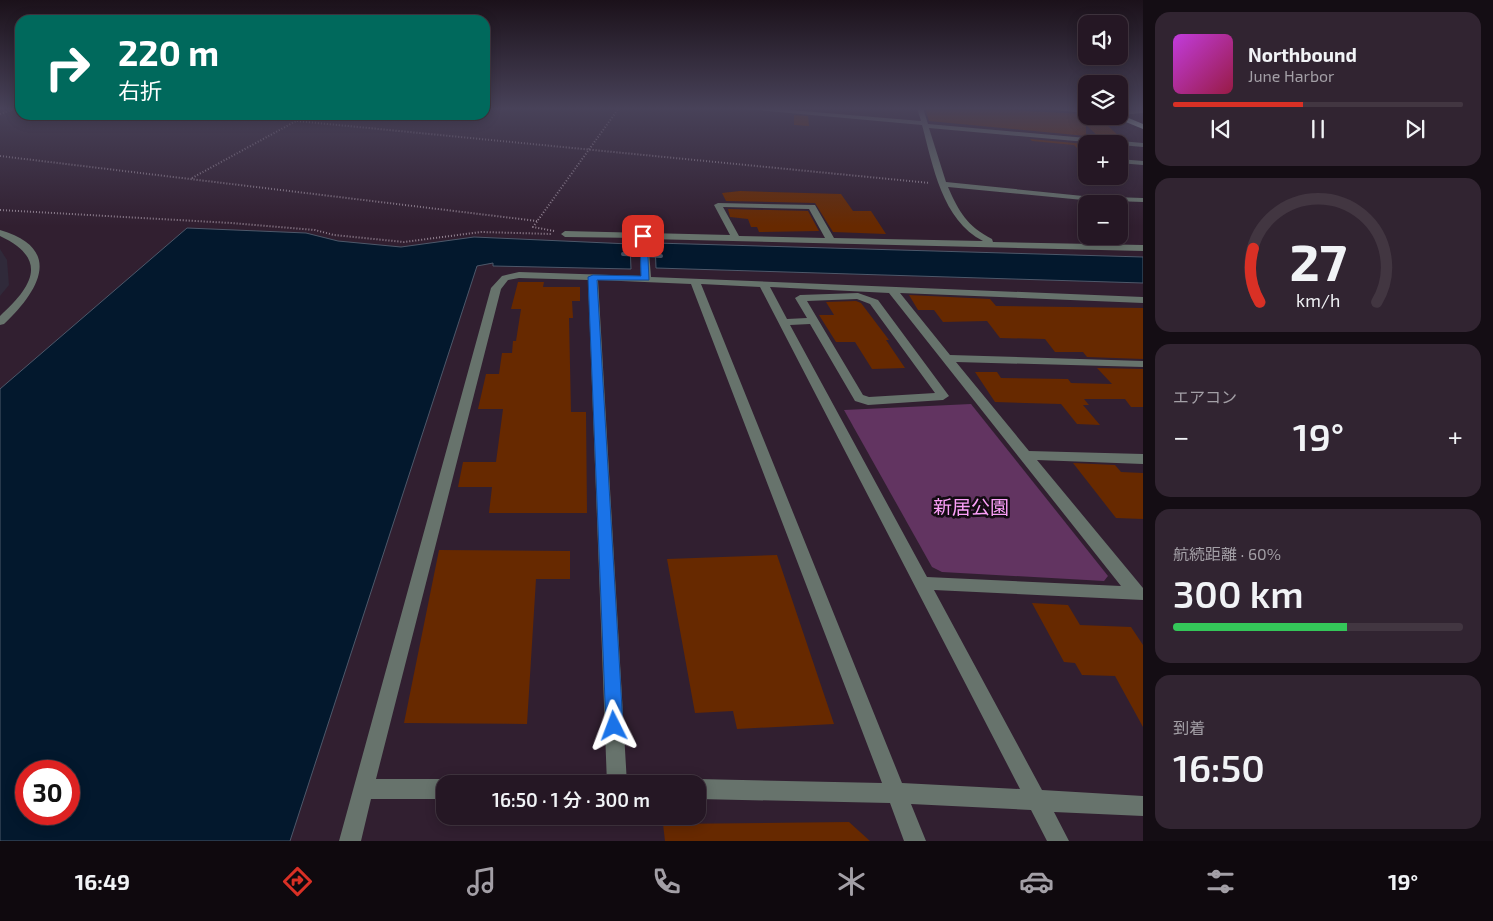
<!DOCTYPE html>
<html lang="ja">
<meta charset="utf-8">
<style>
:root{--surface:#251724;--page:#312431;--text:#f1f3f6;--muted:#a39fa6;--line:#423641;--accent:#d93025}
body{margin:0;font-family:"Exo 2","Noto Sans JP",sans-serif;background:var(--page);color:var(--text);height:100vh;display:flex;flex-direction:column;font-size:19px;white-space:nowrap}
*{box-sizing:border-box;margin:0}
p{font-size:16px;color:var(--muted)}
.icon{flex:none;width:28px;height:28px;fill:none;stroke:currentColor;stroke-width:2;stroke-linecap:round;stroke-linejoin:round}
.map{position:relative;flex:1;overflow:hidden}
.drawer{display:flex;flex-direction:column;gap:12px;padding:12px;background:#140d14;width:350px}
.drawer>*{flex:none}
.hud{position:absolute;left:15px;top:15px;width:475px;height:105px;border-radius:15px;box-shadow:0 2px 12px #0003,0 0 0 1px var(--line);background:#00695c;color:#fff;overflow:hidden}
.controls{position:absolute;left:1078px;top:15px;display:grid;gap:10px}
.controls a{display:grid;place-items:center;width:50px;height:50px;border-radius:10px;background:var(--surface);box-shadow:0 2px 12px #0003,0 0 0 1px var(--line);font-size:25px}
.speed{position:absolute;left:15px;top:760px;display:flex;gap:10px;font-size:25px;font-weight:700;text-align:center}
.speed>*{display:grid;place-content:center;width:65px;height:65px;border-radius:50%;background:var(--surface);box-shadow:0 2px 12px #0003,0 0 0 1px var(--line);line-height:1}
.speed .limit{border:8px solid #d22;background:#fff;color:#111}
.pin{position:absolute;display:grid;place-items:center;width:42px;height:42px;color:#fff;margin:-21px;border-radius:10px;box-shadow:0 2px 8px #0006}
.me{position:absolute;width:55px;margin:-28px;rotate:357deg;stroke-linejoin:round;filter:drop-shadow(0 0 4px #0008)}
.turn{display:flex;align-items:center;gap:18px;height:105px;padding:0 20px;font-size:22px}
.turn .icon{width:65px;height:65px;stroke-width:2.5}
.turn b{display:block;font-size:35px;line-height:42px}
.big{font-size:38px;font-weight:600;line-height:1.1}
.drawer .widget{flex:1;display:flex;flex-direction:column;justify-content:center;gap:8px;min-width:0;padding:0 18px;border-radius:15px;background:var(--page)}
.drawer .dial{align-items:center;gap:0}
.dial svg{height:130px;overflow:visible;fill:none;stroke:var(--line);stroke-width:7;stroke-linecap:round;text-anchor:middle}
.dial text{fill:var(--text);stroke:none}
.song{display:flex;align-items:center;gap:15px}
.cover{width:60px;height:60px;border-radius:8px;background:linear-gradient(135deg,hsl(290 70% 55%),hsl(340 70% 35%))}
.played{height:5px;border-radius:2px;background:linear-gradient(90deg,var(--accent) 45%,var(--line) 45%)}
.keys{display:flex;justify-content:space-around;direction:ltr}
.heat{display:flex;justify-content:space-between;align-items:center;font-size:28px;direction:ltr}
.charge{height:8px;border-radius:4px;background:linear-gradient(90deg,#34c759 60%,var(--line) 0)}
.trip{position:absolute;left:436px;top:775px;width:270px;height:50px;border-radius:15px;background:var(--surface);box-shadow:0 2px 12px #0003,0 0 0 1px var(--line);font-weight:600;line-height:50px;text-align:center}
.tab-bar{display:flex;height:80px;justify-content:space-around;align-items:center;background:#0f090e;color:var(--muted)}
.tab-bar .icon{width:35px;height:35px}
.tab-bar .selected{color:var(--accent)}
.tab-bar b{font-size:22px;color:var(--text)}
main{display:flex;flex:1;min-height:0}
.map>svg:first-child{display:block}
.industrial{fill:#302a3a}
.green{fill:#623461}
.water{fill:#03182d;stroke:#4d586a;fill-rule:evenodd}
.lines{fill:none;stroke-linecap:round;stroke-linejoin:round}
.stream{stroke:#4d586a;stroke-width:4}
.building{fill:#672900}
.path{stroke:#948493;stroke-width:2;stroke-dasharray:1 2;stroke-linecap:butt}
.minor{fill:#67736c;fill-rule:evenodd}
.highway{fill:#c1e1d0;fill-rule:evenodd}
.route{fill:#1a73e8;stroke:#114b97}
.labels{text-anchor:middle;dominant-baseline:central;stroke-width:5;stroke-linejoin:round;paint-order:stroke}
.park-label{font-size:19px;fill:#fca0f9;stroke:#140c13}
</style>
<main>
<div class="map">
<svg width="1143" height="841" viewBox="0 0 1143 841">
<rect width="100%" height="100%" fill="#311f30"/>
<!-- industrial -->
<path class="industrial" d="M 0,249 L 7,260 L 9,285 L 0,296 Z"/>
<!-- green -->
<path class="green" d="M 971,404 L 1108,576 L 1104,581 L 942,572 L 932,567 L 844,410 Z"/>
<!-- water -->
<g class="water">
<path d="M 187,228 L 306,233 L 338,241 L 401,247 L 474,237 L 630,244 L 631,269 L 493,266 L 493,263 L 477,266 L 290,841 L 0,841 L 0,389 ZM 26,771 L 69,771 L 69,814 L 26,814 Z"/>
<path d="M 655,243 L 1143,257 L 1143,283 L 656,268 Z"/>
</g>
<g class="lines">
<!-- stream -->
<path class="stream" d="M 623,254 L 661,256"/>
</g>
<!-- building -->
<g class="building">
<path d="M 925,108 L 976,108 L 1081,114 L 1107,125 L 1122,139 L 1099,137 L 1086,125 L 1086,136 L 929,121 Z"/>
<path d="M 794,115 L 808,116 L 809,126 L 794,125 Z"/>
<path d="M 1030,139 L 1086,144 L 1086,157 L 1074,145 L 1032,141 Z"/>
<path d="M 740,191 L 841,194 L 853,211 L 871,211 L 886,234 L 833,232 L 815,203 L 726,201 L 722,193 Z"/>
<path d="M 728,209 L 808,211 L 819,231 L 759,232 L 757,227 L 751,227 L 748,219 L 730,217 Z"/>
<path d="M 518,282 L 544,282 L 543,287 L 580,287 L 580,301 L 572,301 L 573,318 L 569,318 L 571,412 L 586,412 L 587,513 L 489,513 L 492,487 L 458,487 L 463,462 L 496,462 L 503,409 L 478,409 L 486,374 L 499,374 L 502,353 L 512,353 L 513,341 L 516,341 L 521,309 L 511,309 Z"/>
<path d="M 909,295 L 990,299 L 996,306 L 1143,308 L 1143,359 L 1087,357 L 1083,352 L 1055,352 L 1045,339 L 1000,338 L 987,321 L 943,322 L 934,310 L 918,310 Z"/>
<path d="M 856,301 L 861,303 L 889,340 L 886,340 L 905,368 L 872,369 L 855,342 L 836,342 L 819,315 L 834,315 L 826,302 Z"/>
<path d="M 1097,368 L 1143,369 L 1143,407 L 1131,407 L 1125,399 L 1084,399 L 1089,405 L 1083,405 L 1100,425 L 1077,424 L 1061,404 L 995,402 L 975,372 L 997,372 L 1001,378 L 1068,379 L 1071,383 L 1112,384 Z"/>
<path d="M 1073,463 L 1115,465 L 1121,472 L 1143,473 L 1143,519 L 1116,518 Z"/>
<path d="M 439,550 L 570,551 L 570,579 L 536,579 L 527,724 L 404,723 Z"/>
<path d="M 777,555 L 834,724 L 737,729 L 733,711 L 695,713 L 667,559 Z"/>
<path d="M 1032,603 L 1068,605 L 1080,625 L 1131,627 L 1143,645 L 1143,727 L 1115,676 L 1082,675 L 1075,663 L 1064,662 Z"/>
<path d="M 849,822 L 870,841 L 665,841 L 663,824 Z"/>
</g>
<g class="lines">
<!-- path -->
<g class="path">
<path d="M 0,114 L 17,108"/>
<path d="M 297,121 L 930,183"/>
<path d="M 0,156 L 537,221"/>
<path d="M 192,178 L 307,115"/>
<path d="M 0,210 L 231,223 L 315,230 L 334,235 L 404,242 L 481,232 L 552,234"/>
<path d="M 554,231 L 533,227 L 619,108"/>
</g>
<!-- minor -->
<g class="minor">
<path d="M 736,108 L 767,108 L 921,121 L 917,108 L 923,108 L 928,124 L 1143,143 L 1143,147 L 929,128 L 946,182 L 1083,196 L 1143,198 L 1143,202 L 1083,200 L 948,187 C 959,212 967,226 992,239 L 993,242 L 1143,245 L 1143,251 L 648,239 L 651,277 L 1143,297 L 1143,303 L 900,293 L 950,355 L 1143,361 L 1143,367 L 956,362 L 1029,451 L 1143,454 L 1143,464 L 1037,460 L 1143,588 L 1143,600 L 934,590 L 1042,790 L 1143,796 L 1143,816 L 1054,812 L 1069,841 L 1047,841 L 1031,810 L 911,804 L 926,841 L 904,841 L 890,803 L 698,799 L 698,784 L 690,784 L 698,779 L 882,783 L 691,284 L 598,280 L 627,784 L 607,784 L 588,280 L 519,278 L 508,280 L 501,289 L 376,779 L 445,779 L 453,784 L 445,784 L 445,799 L 371,799 L 361,841 L 339,841 L 491,288 L 502,276 L 519,272 L 641,276 L 639,238 L 565,237 L 561,234 L 565,231 L 730,235 L 714,205 L 718,203 L 815,205 L 834,238 L 983,241 C 942,220 933,166 922,125 ZM 723,207 L 809,209 L 825,238 L 739,236 ZM 701,284 L 760,287 L 1020,789 L 902,783 ZM 770,287 L 889,293 L 1121,586 L 927,577 L 790,325 L 810,324 L 855,401 L 868,405 L 943,400 L 949,396 L 878,300 L 858,293 L 800,295 L 795,298 L 807,318 L 787,319 ZM 857,299 L 870,304 L 935,393 L 869,397 L 863,395 L 807,301 Z"/>
<path d="M 1052,108 L 1086,109 L 1086,113 L 1055,110 Z"/>
<path d="M 1143,109 L 1143,113 L 1119,115 L 1119,111 Z"/>
<path d="M 1119,159 L 1143,161 L 1143,165 L 1119,163 Z"/>
<path d="M 0,230 C 65,249 38,292 4,324 L 0,325 L 0,316 C 33,286 49,259 0,236 Z"/>
</g>
<!-- highway -->
<path class="highway" d="M 1119,114 L 1143,124 L 1143,129 L 1116,118 Z"/>
</g>
<!-- sky -->
<linearGradient id="sky" x2="0" y2="1"><stop stop-color="#1b111a"/><stop offset="0.48" stop-color="#484259"/><stop offset="1" stop-color="#484259" stop-opacity="0"/></linearGradient>
<rect width="1143" height="226" fill="url(#sky)"/>
<!-- route -->
<path class="route" d="M 640,235 L 647,236 L 649,280 L 597,280 L 623,726 L 620,732 L 614,735 L 608,732 L 606,726 L 588,277 L 593,275 L 641,276 Z"/>
<g class="labels">
<!-- park labels -->
<g class="park-label">
<text x="971" y="506">新居公園</text>
</g>
</g>
</svg>
<div class="controls">
<a><svg class="icon" aria-label="sound" viewBox="0 0 24 24"><path d="M4 9h4l5-4v14l-5-4H4zM17 9q2 3 0 6"/></svg></a>
<a><svg class="icon" aria-label="layers" viewBox="0 0 24 24"><path d="M12 4l9 5-9 5-9-5zM3 14l9 5 9-5"/></svg></a>
<a>+</a>
<a>−</a>
</div>
<div class="speed"><div class="limit">30</div></div>
<div class="pin" style="left:643px;top:236px;background:#d93025"><svg class="icon" aria-label="arrive" viewBox="0 0 24 24"><path d="M6 21V4h12l-3 4 3 4H6"/></svg></div>
<svg class="me" style="left:614px;top:726px" viewBox="-20 -20 40 40"><path d="M0-17L14 15 0 8-14 15z" fill="#1a73e8" stroke="#fff" stroke-width="4"/></svg>
<div class="trip">16:50 · 1 分 · 300 m</div>
<div class="hud">
<div class="turn"><svg class="icon" aria-label="right" viewBox="0 0 24 24"><path d="M7 20v-9h11M14 6l5 5-5 5"/></svg><div><b>220 m</b>右折</div></div>
</div>
</div>
<section class="drawer">
<div class="widget">
<div class="song"><i class="cover"></i><div><b>Northbound</b><p>June Harbor</p></div></div>
<div class="played"></div>
<div class="keys"><svg class="icon" aria-label="previous" viewBox="0 0 24 24"><path d="M18 5L8 12l10 7zM5 5v14"/></svg><svg class="icon" aria-label="pause" viewBox="0 0 24 24"><path d="M8 5v14M16 5v14"/></svg><svg class="icon" aria-label="next" viewBox="0 0 24 24"><path d="M6 5l10 7-10 7zM19 5v14"/></svg></div>
</div>
<div class="widget dial"><svg viewBox="0 0 100 80">
<path d="M14 69A42 42 0 1 1 86 69"/>
<path d="M14 69A42 42 0 0 1 10 36" stroke="#d93025"/>
<text x="50" y="56" font-size="32" font-weight="700">27</text>
<text x="50" y="72" font-size="11">km/h</text>
</svg></div>
<div class="widget"><p>エアコン</p>
<div class="heat"><a>−</a><b class="big">19°</b><a>+</a></div>
</div>
<div class="widget"><p>航続距離 · 60%</p><b class="big">300 km</b><div class="charge"></div></div>
<div class="widget"><p>到着</p><b class="big">16:50</b></div>
</section>
</main>
<nav class="tab-bar">
<b>16:49</b>
<svg class="icon selected" aria-label="directions" viewBox="0 0 24 24"><path d="M12 3l9 9-9 9-9-9zM9 14v-3h6M13 9l2 2-2 2"/></svg>
<svg class="icon" aria-label="music" viewBox="0 0 24 24"><path d="M9 18V5l10-2v13"/><circle cx="6" cy="18" r="3"/><circle cx="16" cy="16" r="3"/></svg>
<svg class="icon" aria-label="phone" viewBox="0 0 24 24"><path d="M5 4h4l2 5-3 2q2 4 5 5l2-3 5 2v4C11 20 4 13 5 4z"/></svg>
<svg class="icon" aria-label="climate" viewBox="0 0 24 24"><path d="M12 3v18M4 7l16 10M4 17L20 7"/></svg>
<svg class="icon" aria-label="car" viewBox="0 0 24 24"><path d="M5 17H2v-5l4-1 3-4h7l3 4 3 1v5h-3M9 17h6M6 11h13"/><circle cx="7" cy="17" r="2"/><circle cx="17" cy="17" r="2"/></svg>
<svg class="icon" aria-label="filters" viewBox="0 0 24 24"><path d="M4 7h16M4 17h16"/><circle cx="9" cy="7" r="2"/><circle cx="15" cy="17" r="2"/></svg>
<b>19°</b>
</nav>
